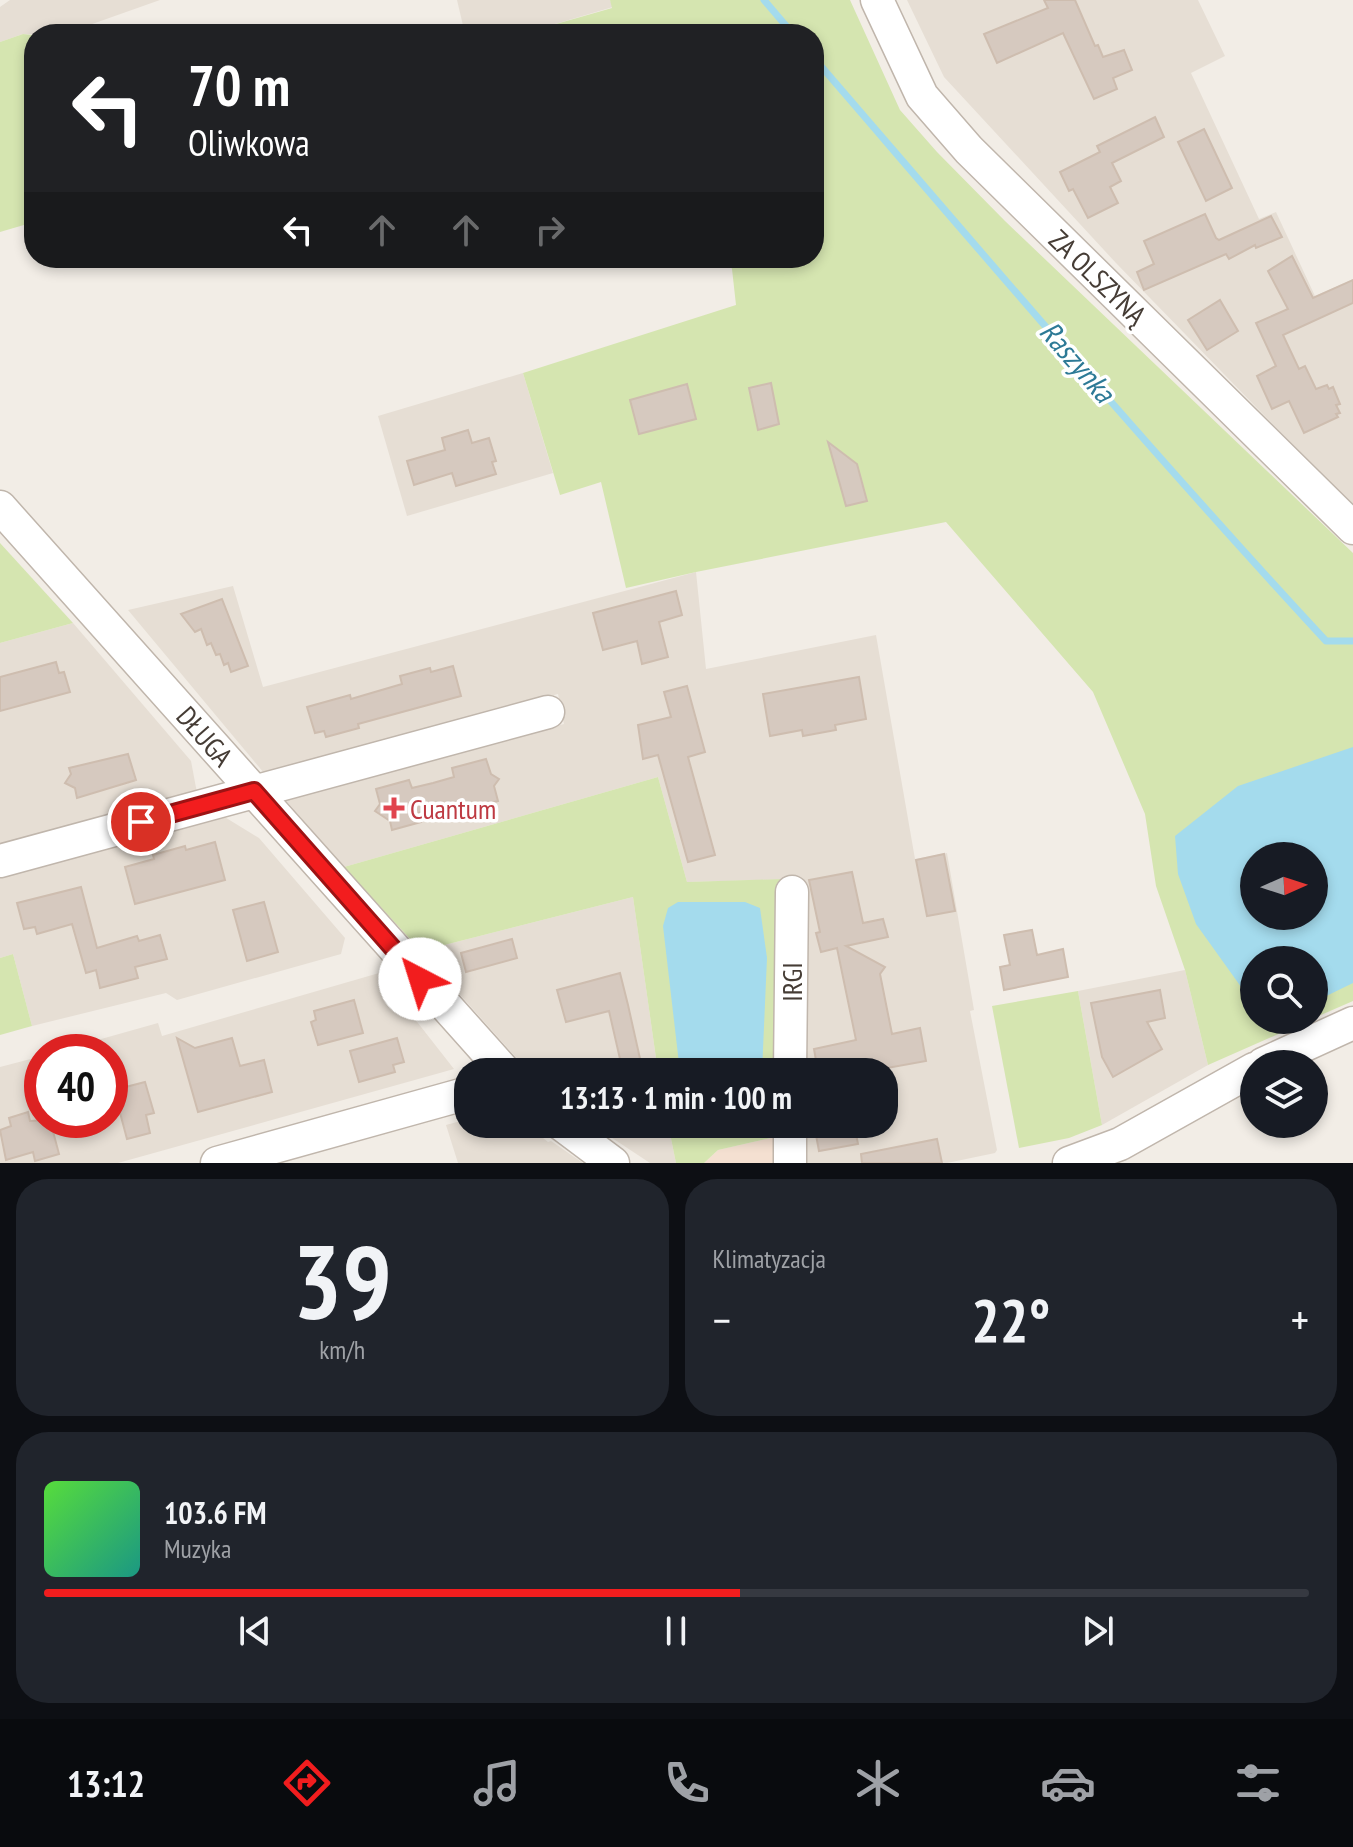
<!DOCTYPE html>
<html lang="pl">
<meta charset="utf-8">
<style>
:root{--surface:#171b24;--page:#20242c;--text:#f1f3f6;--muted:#9ea1a6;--line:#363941;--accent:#f21d1e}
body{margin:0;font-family:"PT Sans Narrow",sans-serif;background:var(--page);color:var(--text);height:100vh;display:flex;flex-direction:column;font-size:30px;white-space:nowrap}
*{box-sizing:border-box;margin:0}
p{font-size:26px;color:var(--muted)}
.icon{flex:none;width:44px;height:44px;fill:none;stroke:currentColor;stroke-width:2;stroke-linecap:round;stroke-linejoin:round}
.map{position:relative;height:1163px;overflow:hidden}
.details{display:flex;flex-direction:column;gap:16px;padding:16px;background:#0d0f14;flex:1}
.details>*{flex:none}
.guide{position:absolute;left:24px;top:24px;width:800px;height:244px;border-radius:32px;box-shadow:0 4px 12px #0003;background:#202124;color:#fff;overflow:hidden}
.needle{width:52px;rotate:87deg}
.buttons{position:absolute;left:1240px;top:842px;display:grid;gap:16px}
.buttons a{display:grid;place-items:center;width:88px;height:88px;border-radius:50%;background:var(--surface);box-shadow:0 4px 12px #0003;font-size:40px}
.speed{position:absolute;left:24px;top:1034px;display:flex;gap:16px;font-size:40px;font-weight:700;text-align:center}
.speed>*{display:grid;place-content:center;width:104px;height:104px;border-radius:50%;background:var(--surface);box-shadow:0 4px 12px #0003;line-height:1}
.speed .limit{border:12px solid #d22;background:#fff;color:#111}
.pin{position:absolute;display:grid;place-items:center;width:68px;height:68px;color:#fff;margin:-34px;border:4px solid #fff;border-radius:50%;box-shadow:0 2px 8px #0007}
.me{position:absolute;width:88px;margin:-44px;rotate:320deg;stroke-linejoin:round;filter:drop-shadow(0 0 6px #0008)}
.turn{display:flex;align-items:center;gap:28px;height:168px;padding:0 32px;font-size:36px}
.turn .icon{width:104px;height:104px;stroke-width:2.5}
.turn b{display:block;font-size:56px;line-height:68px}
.lanes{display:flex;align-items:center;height:76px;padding:0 32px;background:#0003;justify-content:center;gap:40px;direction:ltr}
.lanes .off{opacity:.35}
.big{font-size:60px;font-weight:800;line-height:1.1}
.details .widget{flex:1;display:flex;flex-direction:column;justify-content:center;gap:12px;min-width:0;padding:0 28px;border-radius:32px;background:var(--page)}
.details .dial{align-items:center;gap:0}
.dial b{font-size:104px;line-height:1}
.song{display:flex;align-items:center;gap:24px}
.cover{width:96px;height:96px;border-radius:12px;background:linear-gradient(135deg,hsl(110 70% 55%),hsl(170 70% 35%))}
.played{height:8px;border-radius:4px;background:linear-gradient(90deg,var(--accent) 55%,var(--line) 55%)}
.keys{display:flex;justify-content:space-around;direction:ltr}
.heat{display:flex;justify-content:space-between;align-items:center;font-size:44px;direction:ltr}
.details .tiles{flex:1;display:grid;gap:16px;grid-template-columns:1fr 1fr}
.widget:last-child{grid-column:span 2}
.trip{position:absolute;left:454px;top:1058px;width:444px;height:80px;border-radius:32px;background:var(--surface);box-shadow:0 4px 12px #0003;font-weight:800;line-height:80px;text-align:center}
.menu{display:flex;height:128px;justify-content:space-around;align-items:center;background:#090b0e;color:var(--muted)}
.menu .icon{width:56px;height:56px}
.menu .on{color:var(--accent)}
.menu b{font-size:36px;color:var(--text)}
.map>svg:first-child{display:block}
.residential{fill:#e6ded4}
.commercial{fill:#f4e0d1}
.green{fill:#d5e5b0;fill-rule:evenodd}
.water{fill:#a4dbed;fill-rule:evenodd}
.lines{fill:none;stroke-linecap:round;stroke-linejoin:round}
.stream{stroke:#a4dbed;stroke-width:7}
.building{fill:#d6c9bf;stroke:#cebdaf;stroke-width:2}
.minor-casing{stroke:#c0b6ac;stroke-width:35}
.minor{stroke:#fff;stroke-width:32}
.route-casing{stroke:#9d1314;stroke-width:20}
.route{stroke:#f21d1e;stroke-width:14}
.health-dot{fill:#e0444e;stroke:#fff;stroke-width:3}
.labels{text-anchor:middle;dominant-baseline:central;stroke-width:7;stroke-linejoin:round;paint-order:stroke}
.street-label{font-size:28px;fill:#453c35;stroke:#fff}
.health-label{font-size:28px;fill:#be3a42;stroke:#fff;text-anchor:start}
.water-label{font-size:30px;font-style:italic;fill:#2d7a96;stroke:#fff}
</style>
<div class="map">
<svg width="1353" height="1163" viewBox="0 0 1353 1163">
<rect width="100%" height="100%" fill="#f2ede6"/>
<!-- residential -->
<g class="residential">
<path d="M 10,0 L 160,0 L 64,34 L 23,34 L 0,42 L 0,7 Z"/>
<path d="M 457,0 L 610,0 L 613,7 L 521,34 L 465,34 Z"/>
<path d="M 907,0 L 1198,0 L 1225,56 L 1191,73 L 1259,219 L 1276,212 L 1315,296 L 1353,279 L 1353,507 L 1116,263 L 944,77 Z"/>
<path d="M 523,373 L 553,473 L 407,516 L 378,416 Z"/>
<path d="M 696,572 L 706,669 L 876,635 L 915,859 L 947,853 L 974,1010 L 970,1011 L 997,1150 L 995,1153 L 947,1163 L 801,1163 L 802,1124 L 884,1124 L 884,1072 L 802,1072 L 802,879 L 687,882 L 658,777 L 344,867 L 283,797 L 564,724 L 558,694 L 264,773 L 128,610 L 233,586 L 263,687 Z"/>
<path d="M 73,623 L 191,761 L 197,793 L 0,847 L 0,643 Z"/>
<path d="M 223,816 L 259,838 L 345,938 L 341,954 L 177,1000 L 166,993 L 32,1026 L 13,954 L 0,958 L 0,876 Z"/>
<path d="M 633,897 L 658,1072 L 529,1072 L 421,951 Z"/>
<path d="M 1185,970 L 1208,1065 L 1102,1125 L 1078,991 Z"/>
<path d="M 386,971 L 400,1000 L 454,1069 L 118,1163 L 0,1163 L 0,1067 L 42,1056 L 42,1120 L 110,1120 L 110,1052 L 55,1052 L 158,1023 L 162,1036 Z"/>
<path d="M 468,1119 L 468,1124 L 526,1124 L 548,1142 L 551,1141 L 583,1163 L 458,1163 L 446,1125 Z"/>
<path d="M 591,1124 L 668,1124 L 676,1163 L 650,1163 Z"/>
</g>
<!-- commercial -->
<path class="commercial" d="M 779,1136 L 780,1163 L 704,1163 L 718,1150 Z"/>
<!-- green -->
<g class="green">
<path d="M 610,0 L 850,0 L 900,110 L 937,152 L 1005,221 L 1353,553 L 1353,1001 L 1314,1018 L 1314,960 L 1254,960 L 1254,1020 L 1310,1020 L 1208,1065 L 1185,970 L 1156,886 L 1145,814 L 1093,692 L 946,522 L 696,572 L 626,588 L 601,482 L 560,495 L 523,373 L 736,305 L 732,269 L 726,258 L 814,258 L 814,34 L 521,34 L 612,8 ZM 1254,856 L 1314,856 L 1314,916 L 1254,916 Z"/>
<path d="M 23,34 L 33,35 L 34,38 L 34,222 L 0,232 L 0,42 Z"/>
<path d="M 0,543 L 73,623 L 0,643 Z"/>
<path d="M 658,777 L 687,882 L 782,879 L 780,1072 L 658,1072 L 633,897 L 421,951 L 344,867 Z"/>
<path d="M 13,954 L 32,1026 L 0,1035 L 0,958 Z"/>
<path d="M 1078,991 L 1102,1125 L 1069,1138 L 1019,1148 L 992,1006 Z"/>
<path d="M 668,1124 L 779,1124 L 779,1136 L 718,1150 L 704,1163 L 676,1163 Z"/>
</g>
<!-- water -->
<g class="water">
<path d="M 1353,747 L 1353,983 L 1314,1002 L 1314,960 L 1254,960 L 1254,1005 L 1196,924 L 1178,874 L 1175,836 L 1238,786 ZM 1254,856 L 1314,856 L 1314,916 L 1254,916 Z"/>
<path d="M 678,902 L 745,902 L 760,908 L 767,958 L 762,1072 L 680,1072 L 663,926 L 668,908 Z"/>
<path d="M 687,1124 L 753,1124 L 750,1131 C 728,1131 709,1135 688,1133 Z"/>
</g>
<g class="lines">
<!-- stream -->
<g class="stream">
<path d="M 764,0 L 793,34"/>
<path d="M 814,58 C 983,254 1150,451 1326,641 L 1353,641"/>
</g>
</g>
<!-- building -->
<g class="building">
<path d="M 1044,0 L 1075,0 L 1095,46 L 1098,45 L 1103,57 L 1124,50 L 1132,70 L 1113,78 L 1117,89 L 1094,99 L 1063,33 L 997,63 L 984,34 L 1048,8 Z"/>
<path d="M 1155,117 L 1164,137 L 1112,163 L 1121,181 L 1110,187 L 1118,203 L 1088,218 L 1073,189 L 1069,191 L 1060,172 L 1100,152 L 1097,146 Z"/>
<path d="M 1204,129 L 1232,188 L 1206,201 L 1178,142 Z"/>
<path d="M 1205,214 L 1216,238 L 1219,240 L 1271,216 L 1282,237 L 1256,248 L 1255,245 L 1229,259 L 1226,254 L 1144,290 L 1137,272 L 1154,264 L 1144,241 Z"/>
<path d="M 1292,256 L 1313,298 L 1353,280 L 1353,303 L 1283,335 L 1299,369 L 1305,366 L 1316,389 L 1327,385 L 1329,389 L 1333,387 L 1340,404 L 1336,405 L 1340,413 L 1336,414 L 1338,417 L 1304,433 L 1289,401 L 1272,409 L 1257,376 L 1276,366 L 1256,323 L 1288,309 L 1268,271 Z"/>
<path d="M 1220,300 L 1238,331 L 1207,350 L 1188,320 Z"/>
<path d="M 771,383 L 779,424 L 758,430 L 749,388 Z"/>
<path d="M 687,384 L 696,419 L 639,434 L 630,400 Z"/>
<path d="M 468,430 L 472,443 L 489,438 L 496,461 L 492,462 L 496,474 L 456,486 L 452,473 L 414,485 L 407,461 L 445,450 L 442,438 Z"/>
<path d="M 828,442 L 857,464 L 867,501 L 846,506 Z"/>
<path d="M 676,591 L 682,615 L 659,622 L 668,657 L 642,664 L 637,641 L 603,650 L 593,613 Z"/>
<path d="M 222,599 L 248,666 L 231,672 L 228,663 L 224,665 L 220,654 L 216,655 L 211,643 L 207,645 L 201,629 L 195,632 L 181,614 Z"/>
<path d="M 56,662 L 59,673 L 64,672 L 70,692 L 0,711 L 0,677 Z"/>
<path d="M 453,666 L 461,696 L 358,724 L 359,728 L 326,737 L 324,731 L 315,733 L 307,707 L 350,695 L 351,699 L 402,684 L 400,676 L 430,668 L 431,672 Z"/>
<path d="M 859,677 L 866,719 L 835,725 L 836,730 L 803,736 L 802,730 L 770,736 L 763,694 Z"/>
<path d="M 687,686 L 705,752 L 688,757 L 715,855 L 688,862 L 658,755 L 643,759 L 638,725 L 671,717 L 664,692 Z"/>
<path d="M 128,754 L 136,780 L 77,798 L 75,788 L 65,783 L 71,774 L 69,768 Z"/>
<path d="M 486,759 L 491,774 L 499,779 L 494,786 L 498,801 L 473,808 L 471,804 L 462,806 L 461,802 L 440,807 L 418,813 L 421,822 L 392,830 L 390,821 L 375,811 L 380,804 L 376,789 L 409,780 L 412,788 L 433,783 L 454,777 L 452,768 Z"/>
<path d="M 215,842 L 225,880 L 135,904 L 125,867 L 154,859 L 153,855 L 185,846 L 186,850 Z"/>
<path d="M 944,854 L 955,911 L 927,916 L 916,860 Z"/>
<path d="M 852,872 L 863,923 L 883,919 L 888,937 L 846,946 L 885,967 L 880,974 L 892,1034 L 920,1028 L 926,1061 L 865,1072 L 818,1072 L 814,1049 L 856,1040 L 837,948 L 821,952 L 816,933 L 820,932 L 809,880 Z"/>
<path d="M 81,887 L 97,948 L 137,936 L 139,941 L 160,935 L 167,959 L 135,967 L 138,978 L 100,988 L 96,970 L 86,973 L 72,924 L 37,934 L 35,927 L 24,929 L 17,903 Z"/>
<path d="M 264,902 L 278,952 L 247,961 L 233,910 Z"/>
<path d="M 1032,930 L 1037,955 L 1063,949 L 1068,977 L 1004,990 L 1000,967 L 1010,965 L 1004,935 Z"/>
<path d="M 512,939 L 517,958 L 466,972 L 461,953 Z"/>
<path d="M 620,973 L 628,1005 L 643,1072 L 623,1072 L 609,1011 L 566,1022 L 557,990 Z"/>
<path d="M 1160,990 L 1165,1018 L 1147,1022 L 1162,1049 L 1113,1077 L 1102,1057 L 1091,1003 Z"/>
<path d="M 354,1000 L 363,1033 L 318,1045 L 311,1022 L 316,1020 L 314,1011 Z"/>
<path d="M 177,1038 L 195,1048 L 232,1038 L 240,1066 L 264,1060 L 272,1092 L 198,1112 Z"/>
<path d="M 397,1038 L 404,1062 L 393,1065 L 395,1072 L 359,1082 L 350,1051 Z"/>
<path d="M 145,1082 L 154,1113 L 146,1115 L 150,1133 L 127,1139 L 114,1090 Z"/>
<path d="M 28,1112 L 30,1121 L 50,1120 L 59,1154 L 35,1161 L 33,1152 L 6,1160 L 0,1130 L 11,1126 L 9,1118 Z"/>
<path d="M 814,1124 L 854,1124 L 858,1144 L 819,1151 Z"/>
<path d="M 937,1139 L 942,1163 L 862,1163 L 861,1154 Z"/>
</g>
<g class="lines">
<!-- minor casing -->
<g class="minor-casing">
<g id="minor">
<path d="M 877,0 L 922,96 L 969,150 L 1353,528"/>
<path d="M 0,507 L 505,1072"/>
<path d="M 0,861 L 548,712"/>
<path d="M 1263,1064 L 1353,1023"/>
<path d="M 790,1072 L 792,892"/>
<path d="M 561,1124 L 613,1163"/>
<path d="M 790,1124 L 790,1163"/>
<path d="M 217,1163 L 468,1093"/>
<path d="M 1069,1163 L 1120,1144 L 1254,1069"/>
</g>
</g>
<!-- minor -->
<use href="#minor" class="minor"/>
</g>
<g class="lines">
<!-- route casing -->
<g class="route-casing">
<path id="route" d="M 141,822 L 254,791 L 420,979"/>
</g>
<!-- route -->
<use href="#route" class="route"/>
</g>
<!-- markers -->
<path class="health-dot" d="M390 796h8v8h8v8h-8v8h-8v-8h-8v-8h8z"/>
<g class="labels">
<!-- street labels -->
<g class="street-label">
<text transform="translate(1098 277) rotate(44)">ZA OLSZYNĄ</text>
<text transform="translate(205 736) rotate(49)">DŁUGA</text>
<text transform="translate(791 982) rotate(-90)">IRGI</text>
</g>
<!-- health labels -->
<g class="health-label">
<text x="410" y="808">Cuantum</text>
</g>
<!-- water labels -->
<g class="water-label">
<text transform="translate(1078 361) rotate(49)">Raszynka</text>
</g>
</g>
</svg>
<div class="buttons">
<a><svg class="needle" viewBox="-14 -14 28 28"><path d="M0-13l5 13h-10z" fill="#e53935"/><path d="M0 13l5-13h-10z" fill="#9ea1a6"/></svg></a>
<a><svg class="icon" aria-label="search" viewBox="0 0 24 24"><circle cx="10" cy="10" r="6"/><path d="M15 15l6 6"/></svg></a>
<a><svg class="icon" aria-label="layers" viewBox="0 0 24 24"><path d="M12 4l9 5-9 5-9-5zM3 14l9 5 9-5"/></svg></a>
</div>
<div class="speed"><div class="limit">40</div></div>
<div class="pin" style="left:141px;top:822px;background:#d93025"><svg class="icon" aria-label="arrive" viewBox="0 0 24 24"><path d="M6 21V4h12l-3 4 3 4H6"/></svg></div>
<svg class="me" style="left:420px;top:979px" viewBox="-20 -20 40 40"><circle r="19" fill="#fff"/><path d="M0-13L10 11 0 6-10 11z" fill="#f21d1e"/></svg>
<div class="trip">13:13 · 1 min · 100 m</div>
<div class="guide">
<div class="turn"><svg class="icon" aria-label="left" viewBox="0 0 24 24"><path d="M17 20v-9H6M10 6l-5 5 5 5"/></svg><div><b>70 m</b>Oliwkowa</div></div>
<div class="lanes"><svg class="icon" aria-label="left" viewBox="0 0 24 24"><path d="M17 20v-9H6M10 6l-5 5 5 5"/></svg><svg class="icon off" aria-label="ahead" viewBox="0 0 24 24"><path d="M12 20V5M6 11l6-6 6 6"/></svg><svg class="icon off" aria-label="ahead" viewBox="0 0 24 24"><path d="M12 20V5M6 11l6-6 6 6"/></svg><svg class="icon off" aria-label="right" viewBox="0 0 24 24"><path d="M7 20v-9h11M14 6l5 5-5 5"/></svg></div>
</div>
</div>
<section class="details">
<div class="tiles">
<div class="widget dial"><b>39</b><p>km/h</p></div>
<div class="widget"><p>Klimatyzacja</p>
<div class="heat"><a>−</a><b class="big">22°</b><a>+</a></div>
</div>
<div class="widget">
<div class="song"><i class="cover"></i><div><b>103.6 FM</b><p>Muzyka</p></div></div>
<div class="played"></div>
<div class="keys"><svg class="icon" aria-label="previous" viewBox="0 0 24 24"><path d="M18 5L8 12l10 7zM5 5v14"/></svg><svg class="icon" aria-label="pause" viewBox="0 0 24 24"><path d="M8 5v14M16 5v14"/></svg><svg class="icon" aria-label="next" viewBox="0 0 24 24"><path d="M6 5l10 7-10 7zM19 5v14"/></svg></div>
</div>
</div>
</section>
<nav class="menu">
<b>13:12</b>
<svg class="icon on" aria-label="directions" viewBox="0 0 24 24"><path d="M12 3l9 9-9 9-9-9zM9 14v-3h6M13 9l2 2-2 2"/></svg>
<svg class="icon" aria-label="music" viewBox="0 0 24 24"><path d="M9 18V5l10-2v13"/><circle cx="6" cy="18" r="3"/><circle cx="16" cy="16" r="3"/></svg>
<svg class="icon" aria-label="phone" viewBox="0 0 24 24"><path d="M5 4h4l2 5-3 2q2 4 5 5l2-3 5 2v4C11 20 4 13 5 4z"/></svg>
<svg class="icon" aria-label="climate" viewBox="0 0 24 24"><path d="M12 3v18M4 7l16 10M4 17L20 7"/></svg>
<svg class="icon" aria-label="car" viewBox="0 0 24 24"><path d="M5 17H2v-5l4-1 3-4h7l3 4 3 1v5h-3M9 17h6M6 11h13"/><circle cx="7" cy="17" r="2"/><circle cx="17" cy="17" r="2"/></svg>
<svg class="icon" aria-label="filters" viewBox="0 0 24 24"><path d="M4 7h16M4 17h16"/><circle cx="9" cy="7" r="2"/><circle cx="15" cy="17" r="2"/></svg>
</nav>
